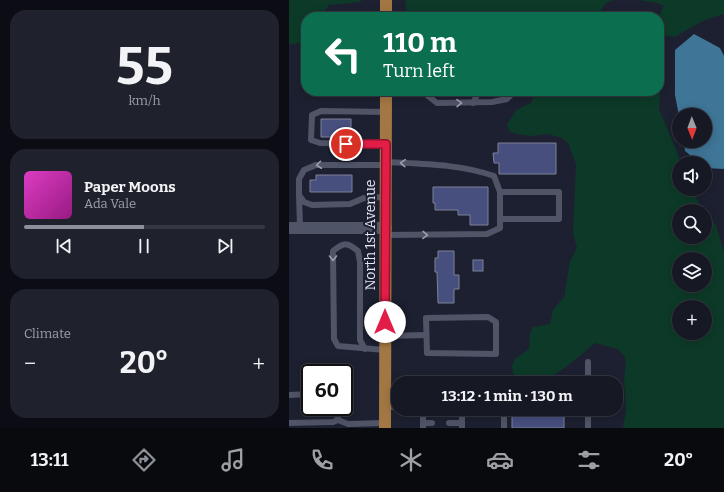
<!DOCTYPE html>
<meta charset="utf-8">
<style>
:root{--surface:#161824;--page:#1f212c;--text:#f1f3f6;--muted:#9ea0a6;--line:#353741;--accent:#8c9099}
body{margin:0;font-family:Bitter,serif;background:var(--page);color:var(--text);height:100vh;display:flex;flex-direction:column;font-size:15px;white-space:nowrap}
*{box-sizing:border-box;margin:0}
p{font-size:13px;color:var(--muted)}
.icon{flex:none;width:22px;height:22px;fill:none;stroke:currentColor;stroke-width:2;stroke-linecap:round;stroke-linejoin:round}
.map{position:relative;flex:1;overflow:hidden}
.side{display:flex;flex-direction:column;gap:10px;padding:10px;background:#0c0d14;width:289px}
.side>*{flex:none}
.banner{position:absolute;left:12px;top:12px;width:363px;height:84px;border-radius:16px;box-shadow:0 2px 10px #0003,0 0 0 1px var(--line);background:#0b6e4f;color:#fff;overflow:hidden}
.needle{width:26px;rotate:179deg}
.fabs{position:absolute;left:383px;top:108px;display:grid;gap:8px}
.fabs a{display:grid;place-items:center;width:40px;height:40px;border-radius:50%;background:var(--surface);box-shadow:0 2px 10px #0003,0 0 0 1px var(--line);font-size:20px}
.speed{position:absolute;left:12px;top:364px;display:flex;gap:8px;font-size:20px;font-weight:700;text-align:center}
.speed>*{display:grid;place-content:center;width:52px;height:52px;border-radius:50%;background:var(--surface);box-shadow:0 2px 10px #0003,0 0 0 1px var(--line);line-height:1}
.speed .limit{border:2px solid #111;border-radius:6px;background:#fff;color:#111}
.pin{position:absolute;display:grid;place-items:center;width:34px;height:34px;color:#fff;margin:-17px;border:2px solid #fff;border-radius:50%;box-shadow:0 1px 4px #0007}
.me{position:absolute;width:44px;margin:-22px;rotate:0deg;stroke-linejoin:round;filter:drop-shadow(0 0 3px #0008)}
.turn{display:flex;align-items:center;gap:14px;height:84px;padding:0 16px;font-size:18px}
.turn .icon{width:52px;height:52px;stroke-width:2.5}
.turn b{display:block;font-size:28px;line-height:34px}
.big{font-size:30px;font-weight:700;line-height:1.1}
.side .card{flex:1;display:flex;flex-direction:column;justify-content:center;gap:6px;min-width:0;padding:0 14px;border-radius:16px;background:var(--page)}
.side .dial{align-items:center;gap:0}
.dial b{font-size:52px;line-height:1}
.song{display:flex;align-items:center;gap:12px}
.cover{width:48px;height:48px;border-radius:6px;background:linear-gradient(135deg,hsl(310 70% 55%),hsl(310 70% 35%))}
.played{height:4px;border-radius:2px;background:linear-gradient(90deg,var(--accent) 50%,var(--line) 50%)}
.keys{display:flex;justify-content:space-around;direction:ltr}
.heat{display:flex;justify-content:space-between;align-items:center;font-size:22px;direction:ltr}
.trip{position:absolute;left:102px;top:376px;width:232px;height:40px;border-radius:16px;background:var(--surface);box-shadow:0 2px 10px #0003,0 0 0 1px var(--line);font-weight:700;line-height:40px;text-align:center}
.tabs{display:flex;height:64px;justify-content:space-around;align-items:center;background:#090a0e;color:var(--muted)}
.tabs .icon{width:28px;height:28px}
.tabs .active{color:var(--accent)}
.tabs b{font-size:18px;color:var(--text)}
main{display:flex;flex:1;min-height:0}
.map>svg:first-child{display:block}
.green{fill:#0d3a28;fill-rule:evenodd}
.water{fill:#3f7597}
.building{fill:#474f7f;stroke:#7c8195}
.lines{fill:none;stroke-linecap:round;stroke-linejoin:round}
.lane{stroke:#505467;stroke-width:6}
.street{stroke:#505467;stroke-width:12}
.primary{stroke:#a37743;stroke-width:12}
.oneway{stroke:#9c9eae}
.route-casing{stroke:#92132f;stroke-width:10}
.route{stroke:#e11d48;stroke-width:7}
.labels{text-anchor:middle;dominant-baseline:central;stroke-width:4;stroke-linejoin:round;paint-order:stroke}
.street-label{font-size:14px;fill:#e7e9f5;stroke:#1d2030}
</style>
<main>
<section class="side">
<div class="card dial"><b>55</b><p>km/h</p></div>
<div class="card">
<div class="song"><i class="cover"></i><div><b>Paper Moons</b><p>Ada Vale</p></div></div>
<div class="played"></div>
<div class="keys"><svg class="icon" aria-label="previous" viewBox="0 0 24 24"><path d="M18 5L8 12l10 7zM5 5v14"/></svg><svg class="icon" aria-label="pause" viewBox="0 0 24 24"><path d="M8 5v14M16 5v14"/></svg><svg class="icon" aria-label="next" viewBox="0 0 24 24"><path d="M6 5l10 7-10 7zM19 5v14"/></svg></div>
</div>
<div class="card"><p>Climate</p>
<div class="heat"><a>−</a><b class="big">20°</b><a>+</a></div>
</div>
</section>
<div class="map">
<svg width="435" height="428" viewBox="0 0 435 428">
<rect width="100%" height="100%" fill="#1d2030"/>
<!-- green -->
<g class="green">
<path d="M 0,0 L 73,0 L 71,2 L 40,5 L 32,17 L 17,17 L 17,38 L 13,43 L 0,44 Z"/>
<path d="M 116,0 L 324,0 L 317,3 L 312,10 L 315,17 L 128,17 L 118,15 Z"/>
<path d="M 350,0 L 435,0 L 435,14 L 418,19 L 385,37 L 370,34 L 370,17 L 369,17 L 375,6 L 369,3 Z"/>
<path d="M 245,91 L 370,91 L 371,94 L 370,109 L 389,154 L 391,163 L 390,163 L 390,189 L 403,189 L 411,205 L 416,211 L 390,211 L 390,237 L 416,237 L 416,212 L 427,225 L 435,252 L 435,428 L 334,428 L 337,411 L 335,380 L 337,365 L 336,357 L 329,349 L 306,343 C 285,360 265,382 236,383 L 224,373 L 223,365 L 227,358 L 240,349 L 241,334 L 244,327 L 261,324 L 264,310 L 275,297 L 281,262 L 288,248 L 284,233 L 287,164 L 279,143 L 273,138 L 259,134 L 243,136 L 228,134 L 221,132 L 218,125 L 227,110 L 242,103 L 245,96 ZM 390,259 L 416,259 L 416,285 L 390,285 ZM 390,307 L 416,307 L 416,333 L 390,333 Z"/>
</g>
<!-- water -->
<path class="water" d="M 405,34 L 431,48 L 435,56 L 435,169 L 416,168 L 416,163 L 411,163 L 396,151 L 395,141 L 416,141 L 416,115 L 390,115 L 390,116 L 386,95 L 386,50 Z"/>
<!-- building -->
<g class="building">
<path d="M 32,119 L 62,119 L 62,135 L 53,135 L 53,137 L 32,137 Z"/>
<path d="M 209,143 L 267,143 L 267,174 L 210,174 L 210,163 L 205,163 L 204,153 L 209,153 Z"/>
<path d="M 27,175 L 63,175 L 63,192 L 21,192 L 21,180 L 27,180 Z"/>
<path d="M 144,187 L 199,187 L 199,225 L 181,225 L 181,215 L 169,215 L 169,210 L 146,210 L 146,203 L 144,203 Z"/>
<path d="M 149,251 L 165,251 L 165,275 L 170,275 L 170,289 L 165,289 L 165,303 L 149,303 L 148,272 L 146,272 L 146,258 L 149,258 Z"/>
<rect x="184" y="260" width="10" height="11"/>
<rect x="223" y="409" width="52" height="19"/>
</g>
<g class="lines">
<!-- lane -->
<g class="lane">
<path d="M 137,91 L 139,96 L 148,103 L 203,102 L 218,99 L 226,91"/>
<path d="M 184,103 L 190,91"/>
<path d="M 97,144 L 31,143 L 22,140 L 23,115 L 32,111 L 97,112"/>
<path d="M 211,192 L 270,192 L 270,219 L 211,219"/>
<path d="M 10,195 L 11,227"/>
<path d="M 97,197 L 75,198 L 61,204 L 23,205 L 15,202 L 10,195 L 10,179 L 15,170 L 27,165 L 97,165"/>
<path d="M 97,235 L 198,234 L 211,228 L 211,192 L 205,176 C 171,164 133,164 97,162"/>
<path d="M 199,317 L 207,322 L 207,354 L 138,353 L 137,318 Z"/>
<path d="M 96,336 L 137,335"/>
<path d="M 76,349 L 71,340 L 71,262 L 69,251 C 58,242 55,242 44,251 L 45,339 L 49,346 L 96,350"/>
<path d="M 299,362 L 299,383"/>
<path d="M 0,395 L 21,394"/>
<path d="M 48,407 L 49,420 L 59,424 L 96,423"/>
<path d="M 96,407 L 109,407"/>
<path d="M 134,409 L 134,428"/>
<path d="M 173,409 L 173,428"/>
<path d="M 215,409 L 215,428"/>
<path d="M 299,409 L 299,428"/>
<path d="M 0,423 L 44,422 L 49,420"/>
<path d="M 134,423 L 143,423"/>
<path d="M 160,423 L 173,423"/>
</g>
<!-- street -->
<path class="street" d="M 0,228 L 97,228"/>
<!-- primary -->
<g class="primary">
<path d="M 97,17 L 97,0"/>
<path d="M 96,428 L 97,91"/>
</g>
</g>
<!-- one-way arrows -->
<defs><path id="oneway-chevron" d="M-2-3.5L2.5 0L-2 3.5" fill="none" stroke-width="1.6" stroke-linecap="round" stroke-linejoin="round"/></defs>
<g class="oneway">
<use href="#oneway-chevron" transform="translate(170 103) rotate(-1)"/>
<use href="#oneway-chevron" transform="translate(114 163) rotate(-176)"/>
<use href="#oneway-chevron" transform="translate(30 165) rotate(173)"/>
<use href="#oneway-chevron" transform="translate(136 235) rotate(1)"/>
<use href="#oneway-chevron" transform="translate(44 258) rotate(90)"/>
</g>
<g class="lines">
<!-- route casing -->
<g class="route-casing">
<path id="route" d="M 57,144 L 97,144 L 96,322"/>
</g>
<!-- route -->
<use href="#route" class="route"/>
</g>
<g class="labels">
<!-- street labels -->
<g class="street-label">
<text transform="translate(81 235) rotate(-90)">North 1st Avenue</text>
</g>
</g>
</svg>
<div class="fabs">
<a><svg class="needle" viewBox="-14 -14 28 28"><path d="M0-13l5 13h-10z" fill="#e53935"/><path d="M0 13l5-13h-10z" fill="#9ea0a6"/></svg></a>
<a><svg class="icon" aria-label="sound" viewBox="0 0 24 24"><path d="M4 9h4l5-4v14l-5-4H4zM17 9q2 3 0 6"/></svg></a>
<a><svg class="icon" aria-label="search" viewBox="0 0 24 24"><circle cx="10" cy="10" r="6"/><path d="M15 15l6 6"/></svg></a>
<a><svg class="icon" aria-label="layers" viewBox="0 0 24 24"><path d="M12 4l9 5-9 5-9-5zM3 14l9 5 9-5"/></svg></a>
<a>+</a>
</div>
<div class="speed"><div class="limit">60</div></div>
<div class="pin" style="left:57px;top:144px;background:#d93025"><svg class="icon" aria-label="arrive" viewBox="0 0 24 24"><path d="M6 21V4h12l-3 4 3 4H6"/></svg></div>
<svg class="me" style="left:96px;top:322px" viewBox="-20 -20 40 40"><circle r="19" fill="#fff"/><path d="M0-13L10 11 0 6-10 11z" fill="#e11d48"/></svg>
<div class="trip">13:12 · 1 min · 130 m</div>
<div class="banner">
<div class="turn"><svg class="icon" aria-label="left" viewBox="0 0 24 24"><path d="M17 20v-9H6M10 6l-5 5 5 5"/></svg><div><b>110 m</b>Turn left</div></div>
</div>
</div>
</main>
<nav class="tabs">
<b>13:11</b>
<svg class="icon active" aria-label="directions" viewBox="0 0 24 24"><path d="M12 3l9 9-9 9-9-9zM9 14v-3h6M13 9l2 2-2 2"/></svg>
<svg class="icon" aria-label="music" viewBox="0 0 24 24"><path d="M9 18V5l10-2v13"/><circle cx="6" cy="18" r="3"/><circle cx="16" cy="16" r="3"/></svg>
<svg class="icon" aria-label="phone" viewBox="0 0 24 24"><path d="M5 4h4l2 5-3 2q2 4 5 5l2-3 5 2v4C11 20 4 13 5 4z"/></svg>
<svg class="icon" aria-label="climate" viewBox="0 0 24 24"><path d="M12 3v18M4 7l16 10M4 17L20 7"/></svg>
<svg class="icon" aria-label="car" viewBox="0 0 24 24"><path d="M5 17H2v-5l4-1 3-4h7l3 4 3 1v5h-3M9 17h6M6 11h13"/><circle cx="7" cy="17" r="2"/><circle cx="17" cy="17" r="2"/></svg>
<svg class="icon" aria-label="filters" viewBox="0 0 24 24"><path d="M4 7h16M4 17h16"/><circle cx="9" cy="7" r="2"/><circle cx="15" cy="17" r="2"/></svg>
<b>20°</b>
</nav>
